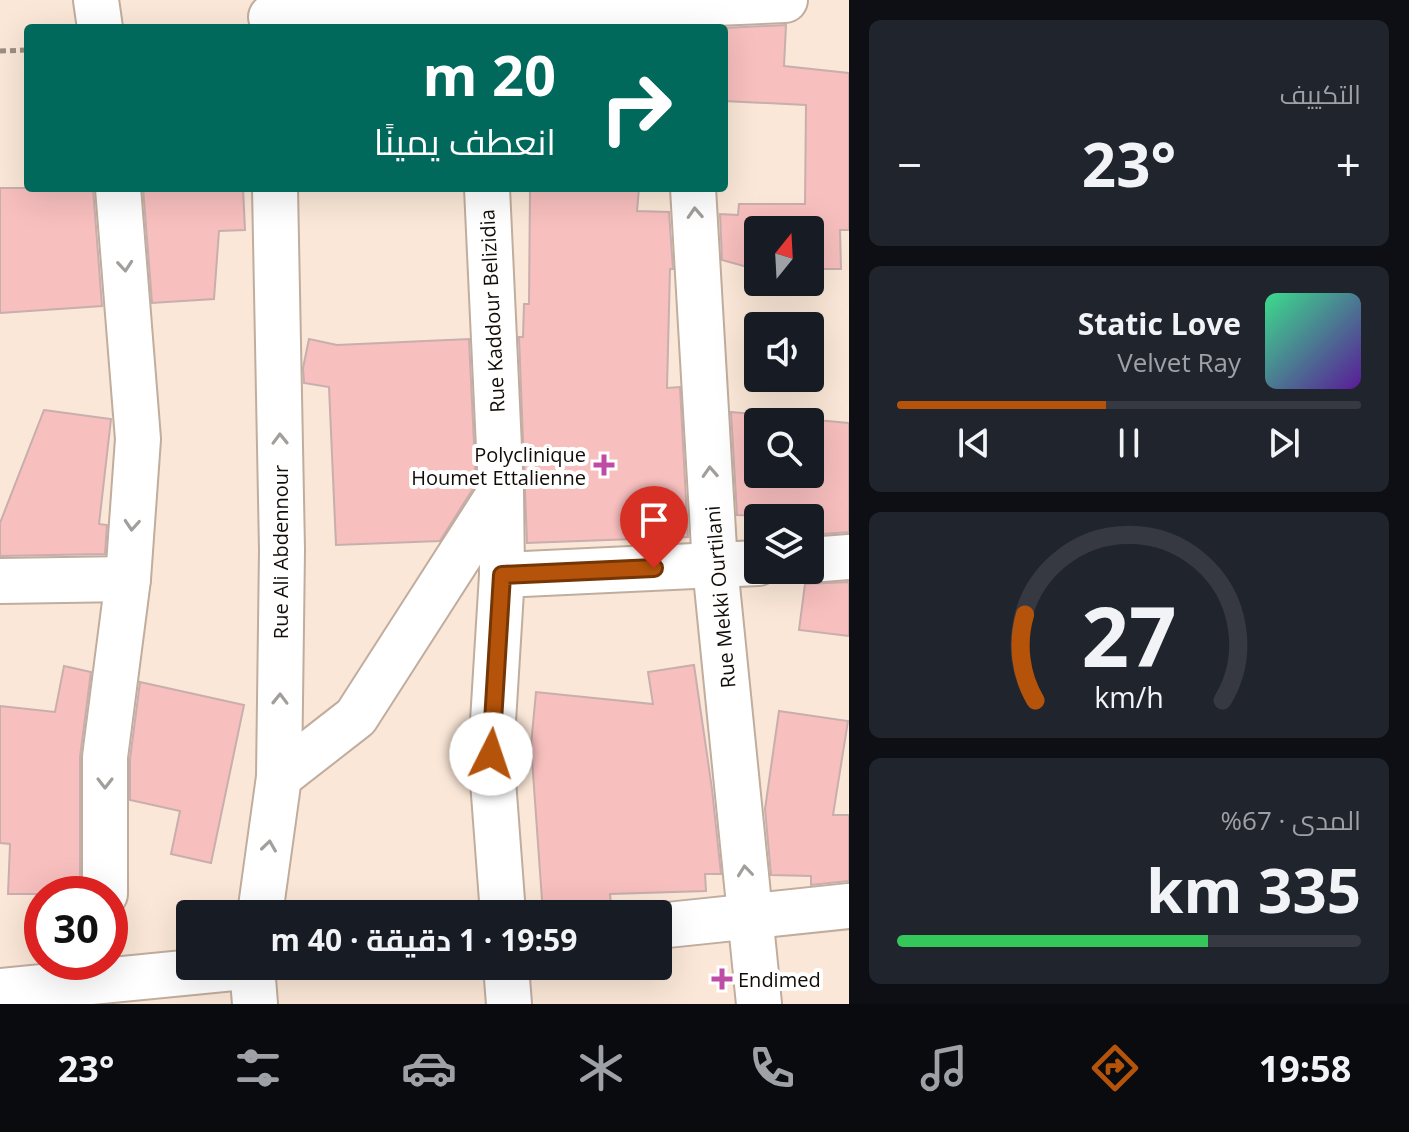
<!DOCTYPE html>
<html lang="ar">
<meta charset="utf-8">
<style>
:root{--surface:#171b24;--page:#20242c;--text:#f1f3f6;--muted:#9ea1a6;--line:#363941;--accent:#b45309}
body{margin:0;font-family:"Open Sans",Cairo,sans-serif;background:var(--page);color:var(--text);direction:rtl;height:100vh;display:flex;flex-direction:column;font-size:30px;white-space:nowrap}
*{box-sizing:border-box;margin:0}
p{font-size:26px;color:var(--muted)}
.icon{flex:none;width:44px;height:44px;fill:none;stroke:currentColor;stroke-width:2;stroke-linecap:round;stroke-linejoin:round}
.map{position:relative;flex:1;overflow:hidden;direction:ltr}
.drawer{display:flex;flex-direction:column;gap:20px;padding:20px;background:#0d0f14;width:560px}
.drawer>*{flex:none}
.guide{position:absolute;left:24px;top:24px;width:704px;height:168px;border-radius:8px;box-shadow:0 8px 32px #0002;direction:rtl;background:#00695c;color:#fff;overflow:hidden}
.needle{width:52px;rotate:18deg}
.fabs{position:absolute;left:744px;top:216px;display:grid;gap:16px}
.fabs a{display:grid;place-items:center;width:80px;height:80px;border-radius:8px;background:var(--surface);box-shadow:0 8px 32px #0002;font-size:40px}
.speed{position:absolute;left:24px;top:876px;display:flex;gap:16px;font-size:40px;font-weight:700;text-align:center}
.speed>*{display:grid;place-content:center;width:104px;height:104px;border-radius:50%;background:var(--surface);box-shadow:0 8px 32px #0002;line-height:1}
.speed .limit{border:12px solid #d22;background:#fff;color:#111}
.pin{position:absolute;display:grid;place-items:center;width:68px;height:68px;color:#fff;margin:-82px -34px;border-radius:50% 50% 50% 0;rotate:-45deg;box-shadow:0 0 8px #0007}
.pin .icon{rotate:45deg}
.me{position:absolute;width:88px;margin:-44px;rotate:4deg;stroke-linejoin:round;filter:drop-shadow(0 0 6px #0008)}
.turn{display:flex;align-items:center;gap:28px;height:168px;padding:0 40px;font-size:36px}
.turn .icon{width:104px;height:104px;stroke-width:2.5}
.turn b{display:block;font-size:56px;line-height:68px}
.big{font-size:60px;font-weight:700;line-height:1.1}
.drawer .tile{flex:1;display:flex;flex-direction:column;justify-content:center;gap:12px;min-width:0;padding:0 28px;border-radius:12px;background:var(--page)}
.drawer .dial{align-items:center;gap:0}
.dial svg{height:208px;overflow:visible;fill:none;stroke:var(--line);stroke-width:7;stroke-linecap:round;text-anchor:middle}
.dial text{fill:var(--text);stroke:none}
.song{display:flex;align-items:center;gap:24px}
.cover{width:96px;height:96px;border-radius:12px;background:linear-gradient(135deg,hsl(150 70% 55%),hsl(270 70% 35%))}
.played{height:8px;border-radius:4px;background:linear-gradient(90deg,var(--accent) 45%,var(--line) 45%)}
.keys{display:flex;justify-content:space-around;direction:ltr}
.heat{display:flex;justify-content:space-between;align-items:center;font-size:44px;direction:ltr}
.charge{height:12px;border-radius:6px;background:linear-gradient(90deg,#34c759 67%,var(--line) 0)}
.trip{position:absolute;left:176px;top:900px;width:496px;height:80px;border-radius:8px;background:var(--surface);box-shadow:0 8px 32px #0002;font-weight:700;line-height:80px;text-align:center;direction:rtl}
.tabs{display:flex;height:128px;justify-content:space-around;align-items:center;background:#090b0e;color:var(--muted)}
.tabs .icon{width:56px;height:56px}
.tabs .current{color:var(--accent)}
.tabs b{font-size:36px;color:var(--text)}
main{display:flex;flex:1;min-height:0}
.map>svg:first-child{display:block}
.building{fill:#f7bfbe;stroke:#c8aead;stroke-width:2;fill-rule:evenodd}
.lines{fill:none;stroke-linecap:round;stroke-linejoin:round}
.minor-casing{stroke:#c0ad9e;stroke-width:48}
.path{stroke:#9b8d82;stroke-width:5;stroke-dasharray:6 4;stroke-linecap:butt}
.minor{stroke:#fff;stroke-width:44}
.oneway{stroke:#a19e9c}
.route-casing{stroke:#753606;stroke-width:20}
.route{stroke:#b45309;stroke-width:14}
.poi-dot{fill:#be4ba6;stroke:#fff;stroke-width:3}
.labels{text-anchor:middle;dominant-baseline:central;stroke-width:8;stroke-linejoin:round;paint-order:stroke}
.street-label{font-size:20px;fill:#130d08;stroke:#fff}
.poi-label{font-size:20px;fill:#130d08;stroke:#fff;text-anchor:end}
</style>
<main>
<section class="drawer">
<div class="tile"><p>التكييف</p>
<div class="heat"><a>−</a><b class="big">23°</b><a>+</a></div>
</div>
<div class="tile">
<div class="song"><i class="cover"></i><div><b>Static Love</b><p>Velvet Ray</p></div></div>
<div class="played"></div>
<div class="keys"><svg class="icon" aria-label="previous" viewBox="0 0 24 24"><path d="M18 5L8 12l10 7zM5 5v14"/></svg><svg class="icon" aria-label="pause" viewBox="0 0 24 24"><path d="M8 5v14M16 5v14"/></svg><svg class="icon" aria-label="next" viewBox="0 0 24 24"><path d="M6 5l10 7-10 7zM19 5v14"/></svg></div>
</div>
<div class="tile dial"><svg viewBox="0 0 100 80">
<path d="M14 69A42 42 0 1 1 86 69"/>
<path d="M14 69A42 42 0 0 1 10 36" stroke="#b45309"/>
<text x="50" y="56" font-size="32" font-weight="700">27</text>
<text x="50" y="72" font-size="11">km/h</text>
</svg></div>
<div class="tile"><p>المدى · 67%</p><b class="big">335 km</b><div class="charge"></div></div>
</section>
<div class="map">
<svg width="849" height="1004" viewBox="0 0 849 1004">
<rect width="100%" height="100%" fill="#fae7d7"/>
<!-- building -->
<g class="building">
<path d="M 786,25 L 784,66 L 849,73 L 849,230 L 840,230 L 841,269 L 810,269 L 810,230 L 758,230 L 758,270 L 722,260 L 720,214 L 738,215 L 739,204 L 805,204 L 806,105 L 724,101 L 724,28 Z"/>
<path d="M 0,188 L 93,188 L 102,306 L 0,313 Z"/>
<path d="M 143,188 L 243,188 L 245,230 L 219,231 L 214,299 L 152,303 Z"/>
<path d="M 530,188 L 639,188 L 637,211 L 669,212 L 673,269 L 670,269 L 667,388 L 680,387 L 688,537 L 527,543 L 519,337 L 523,337 L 524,304 L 529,304 Z"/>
<path d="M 309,339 L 337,345 L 469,339 L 476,484 L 440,541 L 336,545 L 329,387 L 304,383 L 303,368 Z"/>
<path d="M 44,410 L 111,419 L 99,524 L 107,525 L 105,554 L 0,556 L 0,523 Z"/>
<path d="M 731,412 L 849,423 L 849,532 L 811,535 L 813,518 L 737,515 ZM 758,422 L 810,422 L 810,474 L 758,474 Z"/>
<path d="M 849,582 L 849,636 L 799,630 L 805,584 Z"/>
<path d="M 694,665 L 712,789 L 721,874 L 705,874 L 706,891 L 610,894 L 612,914 L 543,914 L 531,745 L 536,692 L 653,704 L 648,672 Z"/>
<path d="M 64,666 L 91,672 L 80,757 L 80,894 L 8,894 L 10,844 L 0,843 L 0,706 L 55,712 Z"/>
<path d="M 140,682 L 244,705 L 211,863 L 171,854 L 180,811 L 130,800 L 130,759 Z"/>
<path d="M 779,711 L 848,721 L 833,815 L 849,815 L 849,881 L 811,885 L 811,876 L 771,875 L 765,809 Z"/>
</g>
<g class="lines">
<!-- minor casing -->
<g class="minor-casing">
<g id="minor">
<path d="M 96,0 L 100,28"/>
<path d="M 271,17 L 478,13 L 785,0"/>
<path d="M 487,188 L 501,491 L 502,575 L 491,754 L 503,914"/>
<path d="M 693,188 L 715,566 L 759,1004"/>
<path d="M 810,560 L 849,557"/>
<path d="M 502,575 L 758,563"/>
<path d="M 0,581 L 128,579"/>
<path d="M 279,777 L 356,717 L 501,491"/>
<path d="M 105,894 L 105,757 L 128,579 L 138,439 L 118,188"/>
<path d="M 260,914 L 279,777 L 282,550 L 275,188"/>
<path d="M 658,926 L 849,906"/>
<path d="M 252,966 L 255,1004"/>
<path d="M 506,966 L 509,1004"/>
<path d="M 0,991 L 255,966"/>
</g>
</g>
<!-- path -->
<path class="path" d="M 0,51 L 28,50"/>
<!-- minor -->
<use href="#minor" class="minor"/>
</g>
<!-- one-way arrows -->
<defs><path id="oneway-chevron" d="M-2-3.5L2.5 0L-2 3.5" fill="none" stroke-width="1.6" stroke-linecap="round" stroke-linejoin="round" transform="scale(2)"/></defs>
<g class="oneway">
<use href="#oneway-chevron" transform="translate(695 213) rotate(-93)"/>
<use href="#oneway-chevron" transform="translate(125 266) rotate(85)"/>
<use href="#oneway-chevron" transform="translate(280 439) rotate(-91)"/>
<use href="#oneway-chevron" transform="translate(710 472) rotate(-93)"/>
<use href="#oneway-chevron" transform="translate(132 525) rotate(94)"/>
<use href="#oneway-chevron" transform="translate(280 699) rotate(-89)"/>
<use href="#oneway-chevron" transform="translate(105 783) rotate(90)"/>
<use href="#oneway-chevron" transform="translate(269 846) rotate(-82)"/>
<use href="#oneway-chevron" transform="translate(745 871) rotate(-96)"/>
</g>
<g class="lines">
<!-- route casing -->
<g class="route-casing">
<path id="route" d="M 491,754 L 502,575 L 654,568"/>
</g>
<!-- route -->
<use href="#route" class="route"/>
</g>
<!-- markers -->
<g class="poi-dot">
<path d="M600 453h8v8h8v8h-8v8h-8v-8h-8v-8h8z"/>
<path d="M718 967h8v8h8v8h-8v8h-8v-8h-8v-8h8z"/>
</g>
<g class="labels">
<!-- street labels -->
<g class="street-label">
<text transform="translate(492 311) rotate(-93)">Rue Kaddour Belizidia</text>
<text transform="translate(280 552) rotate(-90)">Rue Ali Abdennour</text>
<text transform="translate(720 597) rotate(-95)">Rue Mekki Ourtilani</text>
</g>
<!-- poi labels -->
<g class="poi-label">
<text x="586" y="454">Polyclinique<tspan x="586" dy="23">Houmet Ettalienne</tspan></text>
<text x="738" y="979" text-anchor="start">Endimed</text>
</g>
</g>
</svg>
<div class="fabs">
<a><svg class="needle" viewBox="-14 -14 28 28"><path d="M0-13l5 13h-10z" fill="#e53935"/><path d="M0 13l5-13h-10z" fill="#9ea1a6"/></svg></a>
<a><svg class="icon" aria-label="sound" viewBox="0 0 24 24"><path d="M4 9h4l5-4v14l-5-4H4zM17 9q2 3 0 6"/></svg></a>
<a><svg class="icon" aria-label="search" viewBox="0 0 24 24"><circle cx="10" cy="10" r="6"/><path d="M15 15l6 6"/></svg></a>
<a><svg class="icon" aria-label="layers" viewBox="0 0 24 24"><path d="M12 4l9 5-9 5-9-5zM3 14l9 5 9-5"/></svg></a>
</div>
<div class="speed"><div class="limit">30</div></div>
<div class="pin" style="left:654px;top:568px;background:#d93025"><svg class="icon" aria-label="arrive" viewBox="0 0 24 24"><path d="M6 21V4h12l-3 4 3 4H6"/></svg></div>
<svg class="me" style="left:491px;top:754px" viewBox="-20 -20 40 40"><circle r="19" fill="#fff"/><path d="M0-13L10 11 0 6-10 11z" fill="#b45309"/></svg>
<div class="trip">19:59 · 1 دقيقة · 40 m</div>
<div class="guide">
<div class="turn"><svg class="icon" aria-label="right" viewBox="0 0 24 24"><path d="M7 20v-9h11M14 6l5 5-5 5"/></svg><div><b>20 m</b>انعطف يمينًا</div></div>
</div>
</div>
</main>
<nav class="tabs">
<b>19:58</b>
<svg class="icon current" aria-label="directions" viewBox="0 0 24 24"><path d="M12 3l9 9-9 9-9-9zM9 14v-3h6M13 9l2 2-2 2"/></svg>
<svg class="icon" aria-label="music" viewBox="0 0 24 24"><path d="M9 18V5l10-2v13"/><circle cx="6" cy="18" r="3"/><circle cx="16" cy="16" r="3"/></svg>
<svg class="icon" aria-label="phone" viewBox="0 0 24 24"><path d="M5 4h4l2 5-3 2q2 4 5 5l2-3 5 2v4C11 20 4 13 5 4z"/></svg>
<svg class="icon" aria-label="climate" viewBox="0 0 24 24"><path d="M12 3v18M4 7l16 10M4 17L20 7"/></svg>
<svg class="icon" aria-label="car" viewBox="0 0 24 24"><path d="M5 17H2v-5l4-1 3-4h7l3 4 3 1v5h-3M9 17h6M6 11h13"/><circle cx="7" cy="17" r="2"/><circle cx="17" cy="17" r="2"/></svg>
<svg class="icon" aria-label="filters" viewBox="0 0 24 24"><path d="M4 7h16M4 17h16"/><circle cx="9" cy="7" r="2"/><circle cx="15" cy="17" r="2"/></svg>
<b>23°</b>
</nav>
